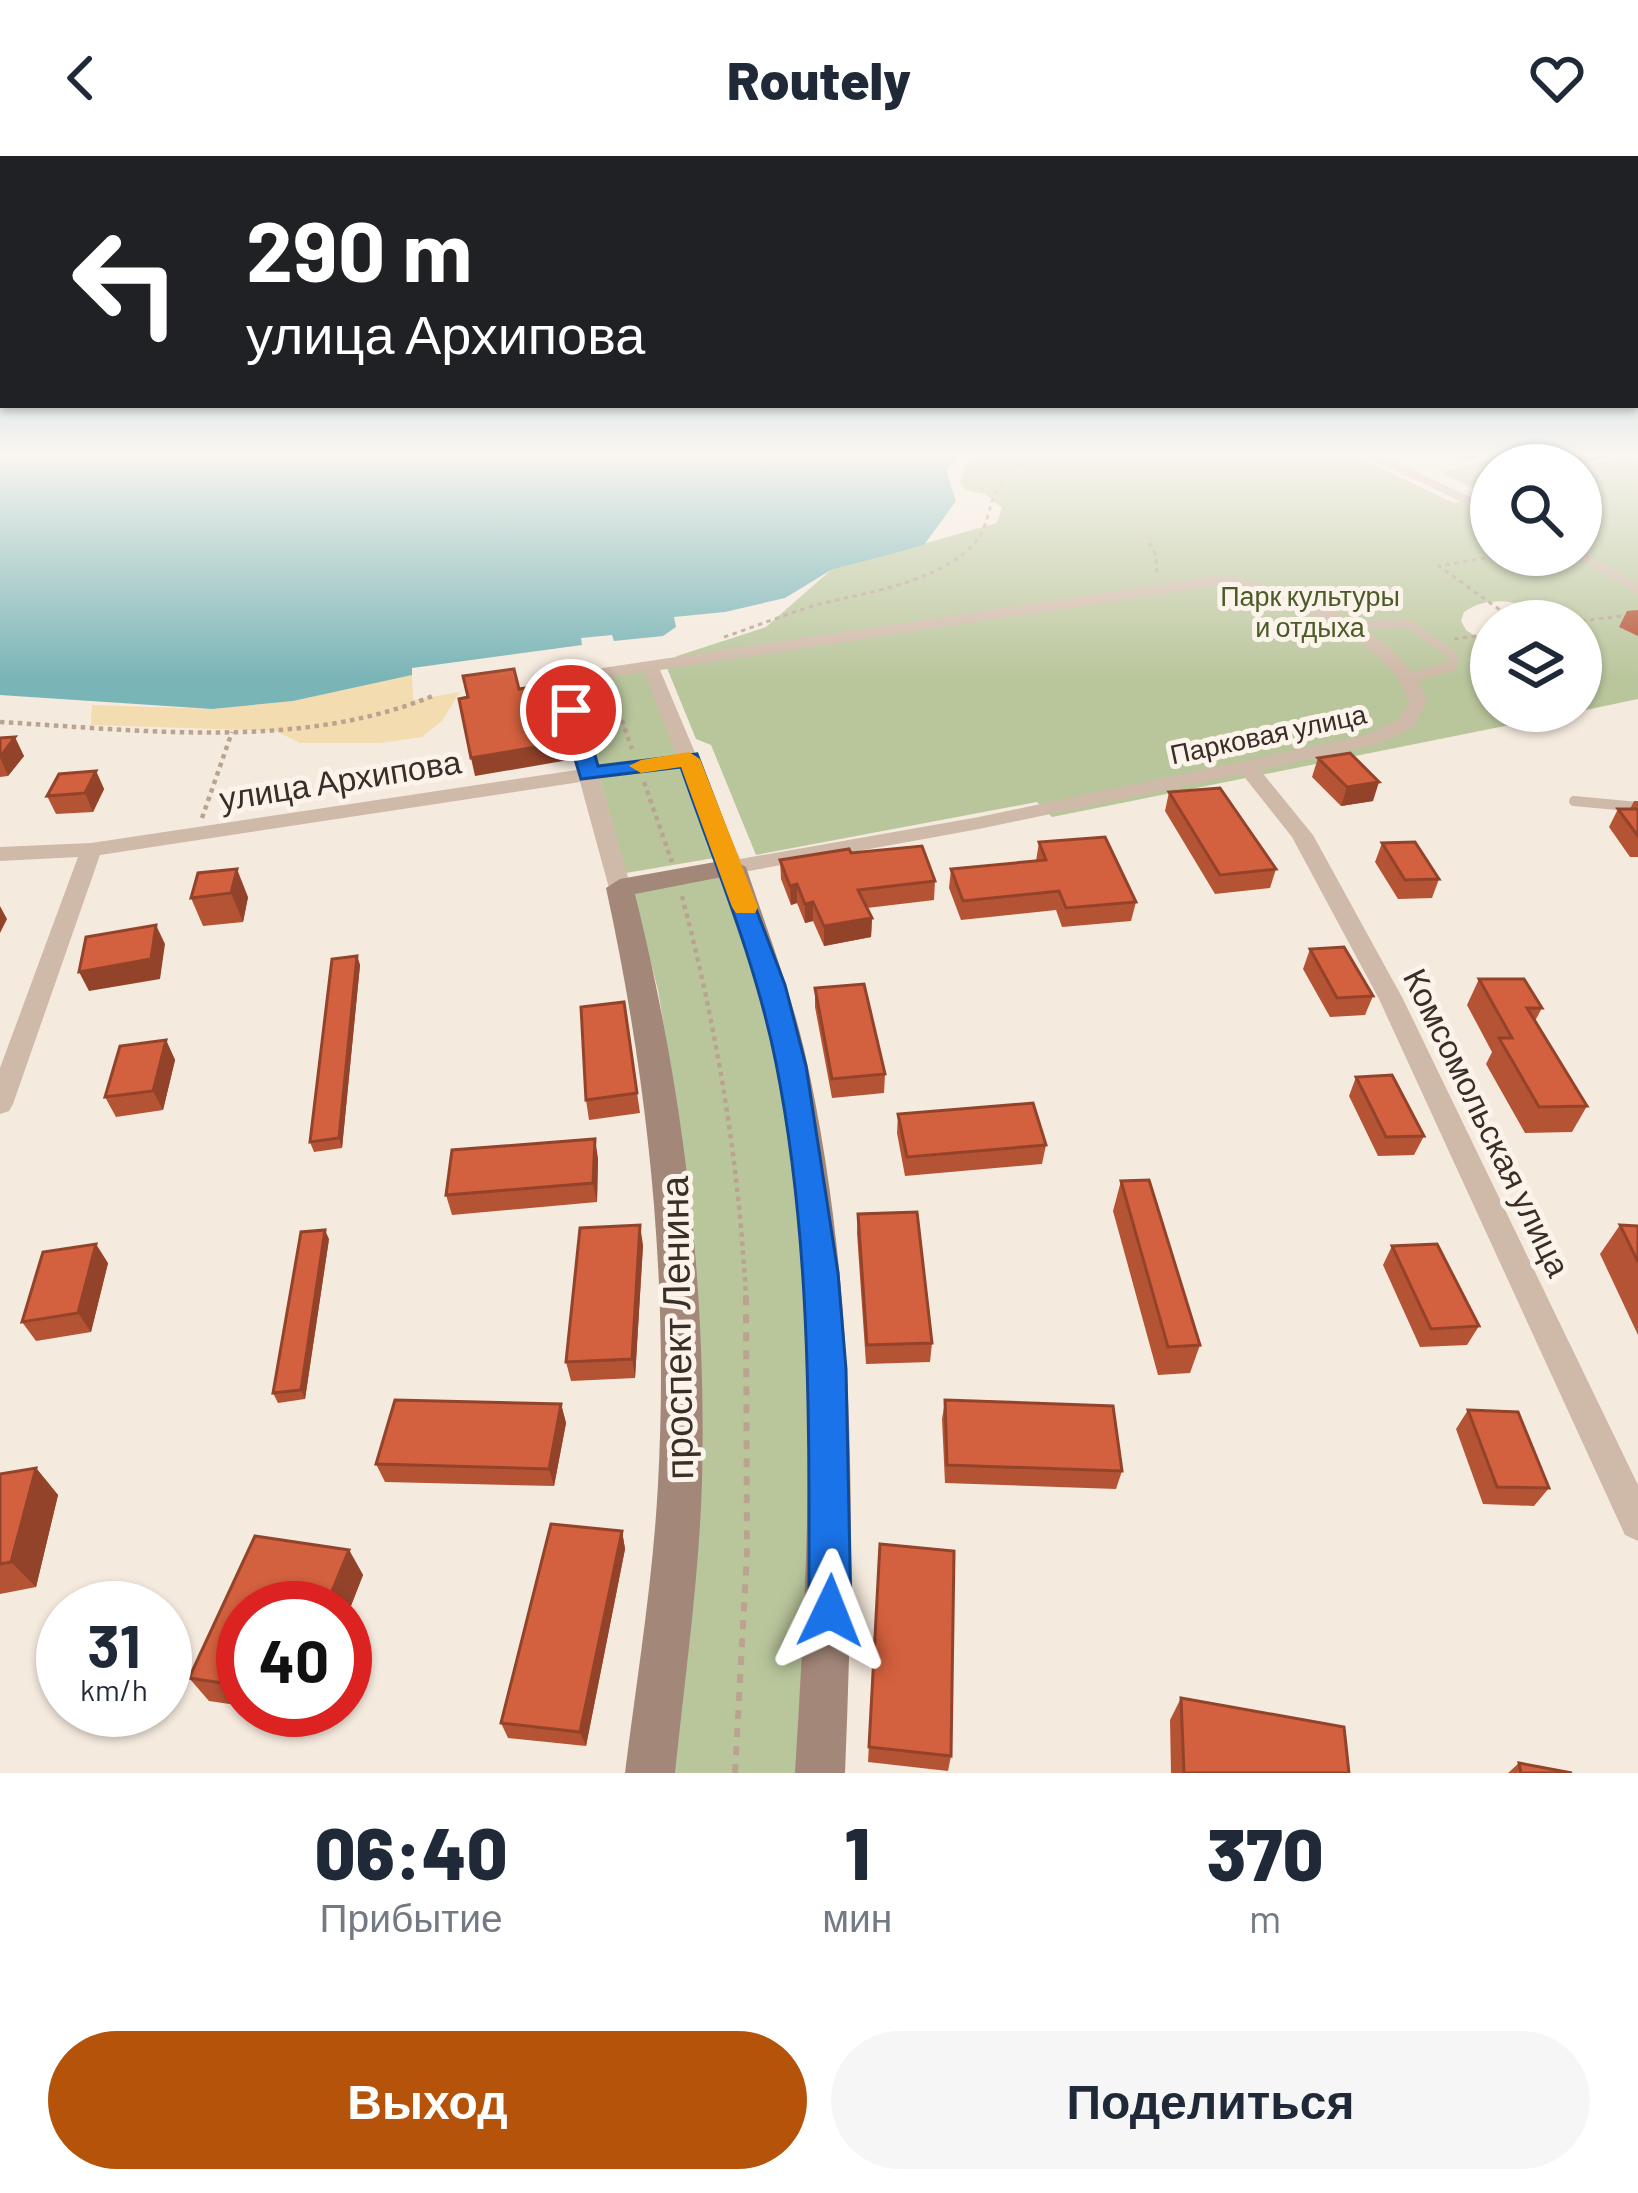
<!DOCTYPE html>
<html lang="ru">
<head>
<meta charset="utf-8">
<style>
	:root { --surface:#fff; --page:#f6f6f7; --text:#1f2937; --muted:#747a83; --accent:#b45309 }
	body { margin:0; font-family:Barlow,sans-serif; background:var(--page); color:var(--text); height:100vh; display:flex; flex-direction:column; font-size:45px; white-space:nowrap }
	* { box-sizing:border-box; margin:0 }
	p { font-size:39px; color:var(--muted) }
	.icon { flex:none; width:66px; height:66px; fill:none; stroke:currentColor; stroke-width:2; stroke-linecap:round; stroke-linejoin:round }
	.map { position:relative; height:1617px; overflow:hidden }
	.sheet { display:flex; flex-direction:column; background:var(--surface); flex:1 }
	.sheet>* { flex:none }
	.hud { position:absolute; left:0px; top:0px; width:1638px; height:252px; box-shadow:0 3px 9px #0004; background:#202124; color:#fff; overflow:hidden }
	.tools { position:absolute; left:1470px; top:288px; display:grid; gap:24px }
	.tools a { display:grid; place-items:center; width:132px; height:132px; border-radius:50%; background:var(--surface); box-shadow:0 3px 9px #0004; font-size:60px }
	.speed { position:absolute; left:36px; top:1425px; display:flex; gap:24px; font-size:60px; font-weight:700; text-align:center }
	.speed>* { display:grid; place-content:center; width:156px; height:156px; border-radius:50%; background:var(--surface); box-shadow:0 3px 9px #0004; line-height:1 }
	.speed small { font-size:30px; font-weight:400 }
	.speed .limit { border:18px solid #d22; background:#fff; color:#111 }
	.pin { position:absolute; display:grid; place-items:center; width:102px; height:102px; color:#fff; margin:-51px; border:6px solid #fff; border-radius:50%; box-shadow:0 3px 12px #0007 }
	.me { position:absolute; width:132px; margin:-66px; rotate:2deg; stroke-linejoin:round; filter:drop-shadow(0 0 9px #0008) }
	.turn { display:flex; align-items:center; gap:42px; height:252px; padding:0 48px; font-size:54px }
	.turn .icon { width:156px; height:156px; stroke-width:2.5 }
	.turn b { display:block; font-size:84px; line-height:102px }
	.eta { display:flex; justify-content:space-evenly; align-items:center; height:204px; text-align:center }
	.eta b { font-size:72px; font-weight:800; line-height:84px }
	.primary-button { display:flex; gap:24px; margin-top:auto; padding:24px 48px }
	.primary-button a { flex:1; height:138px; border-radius:72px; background:var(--accent); color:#fff; font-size:48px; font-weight:800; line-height:138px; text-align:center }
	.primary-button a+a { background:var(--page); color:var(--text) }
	header { display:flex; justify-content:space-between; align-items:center; height:156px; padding:0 48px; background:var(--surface); font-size:54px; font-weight:800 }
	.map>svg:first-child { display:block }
</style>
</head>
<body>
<header><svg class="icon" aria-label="back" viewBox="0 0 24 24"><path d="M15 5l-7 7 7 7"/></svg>Routely<svg class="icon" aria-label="heart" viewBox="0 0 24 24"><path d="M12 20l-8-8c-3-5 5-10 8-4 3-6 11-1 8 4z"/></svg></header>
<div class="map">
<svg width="1638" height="1617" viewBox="0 0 1638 1617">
	<rect width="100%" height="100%" fill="#f5eade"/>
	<!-- green -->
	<path fill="#b9c69c" d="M986,298H1351L1454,347L1491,338V399H1581V318L1638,305V543L1581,555V497L1590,487L1581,465C1543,459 1502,430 1464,456L1461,465L1466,474L1491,491V555H1579L1052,661L1037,646L756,699L711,589L696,583L667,512L677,500L766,471L831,414L997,367L1002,352L985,338L965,334L960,326L965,309Z
		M1513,298L1554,309H1491L1488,334L1467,330L1442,316Z
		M645,512L681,601L596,613L569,524Z
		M683,607L720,701L626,717L599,620Z
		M726,719L782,910L816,1207L804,1617H667L682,982L658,834L632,736Z"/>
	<!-- sand -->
	<path fill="#f4dcb1" d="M412,519L413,544L460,536L442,565L422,581L381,587H300L276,575L91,569L92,549L212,553L293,545Z"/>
	<!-- water -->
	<path fill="#79b4b6" d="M0,298H962L946,314L956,345L924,389L831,414L785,442L725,456L674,461L676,471L663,480L614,485L612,479L581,482L582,489L412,512V519L293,545L212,553L0,539Z"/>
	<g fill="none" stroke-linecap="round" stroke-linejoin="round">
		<!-- path-far2 -->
		<path stroke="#bba392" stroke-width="3" stroke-dasharray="4.5 4.5" stroke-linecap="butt" d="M1149,387L1156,399L1157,419
			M1503,399L1439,410L1507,459
			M1493,465L1516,459L1544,465
			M1581,465L1638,458
			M724,481C754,471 783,459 813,450C860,437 914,431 955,404C998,376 980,349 1008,319C1017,309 1036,304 1049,298
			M1454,483L1491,478"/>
		<!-- path-far1 -->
		<path stroke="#bba392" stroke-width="4.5" stroke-dasharray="4.5 4.5" stroke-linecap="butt" d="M610,530L632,593
			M0,566C141,574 301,595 435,539
			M644,626L672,706
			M202,662L232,576
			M682,740C717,873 739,1005 746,1143"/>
		<!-- path -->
		<path stroke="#bba392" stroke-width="6" stroke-dasharray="9 9" stroke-linecap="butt" d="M735,1617L747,1397L746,1140"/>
		<!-- lane-far1 -->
		<path stroke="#cfb9a8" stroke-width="8" d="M1369,298L1491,355
			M1581,325L1587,313L1631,302
			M1581,399L1638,433
			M1347,469L1409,468L1454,500L1453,507"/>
		<!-- lane -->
		<path stroke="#cfb9a8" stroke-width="10" d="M1410,522L1452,510L1453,504
			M1574,645L1638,651"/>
		<!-- street -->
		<path fill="#cfb9a8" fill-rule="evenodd" d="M1222,419C1288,430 1407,475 1427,546L1414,571L1379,588L1260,614L1313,679L1403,843L1638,1329V1385L1625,1379L1379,843L1292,681L1242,618L979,673L732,718L721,711L681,610L600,623L631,732L620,739L609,732L580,626L100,699L13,948L9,955L0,958V912L78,701L0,705V691L91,687L577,614L553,523L556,519ZM1222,429C1280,438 1392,484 1409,546L1399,563L1366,579L979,661L740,703L660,514ZM644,516L676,599L596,611L572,527Z"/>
		<!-- secondary -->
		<path fill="#a38779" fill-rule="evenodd" d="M732,703L746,711C766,771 789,831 804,893C858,1129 855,1376 845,1617H795C810,1376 822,1126 771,888C758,831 739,777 722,721L635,738C683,931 707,1127 702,1326C699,1423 685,1520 675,1617H625C637,1521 653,1425 658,1328C669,1127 649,929 606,732L620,723Z"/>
	</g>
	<!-- wall -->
	<path fill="#b55335" d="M1545,298H1616L1581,309H1573Z
		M1638,454V480L1619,471L1627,455Z
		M0,582L24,600L8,620L0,621Z
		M1318,602L1373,645L1341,650L1312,621Z
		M96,615L104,633L93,656L56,658L47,640Z
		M1169,636L1276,713L1270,732L1215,738L1165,655Z
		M1634,645H1638V701H1630L1609,671L1618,653H1630Z
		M1039,686L1136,746L1131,765L1062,771L1056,754L961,764L949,732L951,713L1036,705Z
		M1382,687L1439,723L1432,742L1398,743L1375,706Z
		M851,697L935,725L934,744L867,752L872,762L871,781L824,790L813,765L805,767L797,747L791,749L781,723L780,704Z
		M198,717L248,741L243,766L203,770L191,742Z
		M1310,793L1373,840L1365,859L1330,861L1303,813Z
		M357,800L360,809L342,992L314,996L310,986Z
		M1479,823L1542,852L1535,865L1587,950L1572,976L1525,977L1486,908L1492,896L1467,849Z
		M815,832L885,918L884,937L832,942L815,851Z
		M624,846L640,957L589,964L586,944Z
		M166,884L175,904L163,954L116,961L105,941Z
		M1356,921L1424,980L1414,999L1378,1000L1349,940Z
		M898,958L1046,989L1042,1008L905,1020L897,977Z
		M598,1002L597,1046L452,1059L446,1039Z
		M1121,1025L1200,1189L1190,1217L1158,1219L1113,1055Z
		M858,1058L932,1187L930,1206L866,1208L857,1077Z
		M1620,1069L1638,1070V1179L1600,1098Z
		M329,1083L305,1243L278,1247L273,1237Z
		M643,1089L635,1222L571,1225L566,1206Z
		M1392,1090L1479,1170L1467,1189L1420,1191L1383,1109Z
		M108,1107L91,1176L36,1185L22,1166Z
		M945,1245L1122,1315L1116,1333L945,1327L942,1263Z
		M561,1248L566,1267L554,1330L385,1326L376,1308Z
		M1468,1254L1549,1332L1534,1350L1483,1348L1456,1273Z
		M36,1312L58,1339L36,1431L0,1438V1318Z
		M622,1375L625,1393L586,1590L508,1582L501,1567Z
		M255,1380L349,1394L363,1419L345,1465V1452H243V1550L209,1545L189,1522Z
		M880,1388L951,1600L948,1615L868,1606Z
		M1181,1542L1349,1617H1171L1170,1564Z
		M266,1554H310L307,1561Z
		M1519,1607L1572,1617H1508Z"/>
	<!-- shaded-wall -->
	<path fill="#94432b" d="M1465,298H1492L1463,304Z
		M1582,298H1616L1577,309Z
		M15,581L24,600L8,620L0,601Z
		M566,586L569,604L475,620L471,602Z
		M96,615L104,633L93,656L85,637Z
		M1379,626L1373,645L1341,650L1347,631Z
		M237,713L248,741L243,766L231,737Z
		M797,728V747L791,749L790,730Z
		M813,746V765L805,767V748Z
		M0,750L7,763L0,777Z
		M872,762L871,781L824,790V770Z
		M156,769L165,788L160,823L89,835L79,816Z
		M357,800L360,809L342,992L339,982Z
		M166,884L175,904L163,954L153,935Z
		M595,983L598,1002L597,1046L593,1027Z
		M640,1069L643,1089L635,1222L632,1203Z
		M325,1074L329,1083L305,1243L301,1234Z
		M96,1088L108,1107L91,1176L78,1157Z
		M561,1248L566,1267L554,1330L549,1313Z
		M36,1312L58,1339L36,1431L11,1406Z
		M622,1375L625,1393L586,1590L580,1576Z
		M349,1394L363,1419L345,1465V1452H325Z"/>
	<!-- building -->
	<path fill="#d3603e" stroke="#94432b" stroke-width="3" d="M514,513L519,533L552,528L566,586L471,602L459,543L468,541L463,520Z
		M15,581L0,601V582Z
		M1350,597L1379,626L1347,631L1318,602Z
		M96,615L85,637L47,640L59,618Z
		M1220,632L1276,713L1220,719L1169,636Z
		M1618,653H1638V680Z
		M1105,681L1136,746L1066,752L1059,735L963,745L951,713L1046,704L1039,686Z
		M1415,686L1439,723L1405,724L1382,687Z
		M922,690L935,725L858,734L872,762L824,770L813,746L805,748L797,728L790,730L780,704L849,693L851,697Z
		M237,713L231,737L191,742L198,717Z
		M156,769L151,803L79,816L86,781Z
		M1344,791L1373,840L1337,842L1310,793Z
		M357,800L339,982L310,986L332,803Z
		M1479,823H1524L1542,852H1527L1587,950L1539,951L1499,882H1512Z
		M864,828L885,918L832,923L815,832Z
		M624,846L637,937L586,944L581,851Z
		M166,884L153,935L105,941L120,890Z
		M1392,919L1424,980L1386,981L1356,921Z
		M1033,947L1046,989L907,1001L898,958Z
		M595,983L593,1027L446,1039L452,994Z
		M1149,1024L1200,1189L1168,1191L1121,1025Z
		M917,1056L932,1187L867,1189L858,1058Z
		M640,1069L632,1203L566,1206L580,1072Z
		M1620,1069L1638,1070V1106Z
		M325,1074L301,1234L273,1237L301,1076Z
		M96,1088L78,1157L22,1166L43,1096Z
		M1437,1088L1479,1170L1431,1173L1392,1090Z
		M395,1244L561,1248L549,1313L376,1308Z
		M945,1244L1113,1250L1122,1315L947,1309Z
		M1468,1254L1518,1256L1549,1332L1497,1331Z
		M36,1312L11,1406L0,1408V1318Z
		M551,1368L622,1375L580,1576L501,1567Z
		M255,1380L349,1394L325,1452H243V1530L189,1522Z
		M880,1388L954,1395L951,1600L869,1591Z
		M1181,1542L1344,1571L1349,1617H1184Z
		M1519,1607L1572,1617H1521Z"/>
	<!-- sky -->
	<linearGradient id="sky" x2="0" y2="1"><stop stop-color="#7bb4d4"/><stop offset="0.57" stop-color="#faf6f0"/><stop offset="1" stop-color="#faf6f0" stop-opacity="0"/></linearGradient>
	<rect width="1638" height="524" fill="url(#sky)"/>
	<!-- route -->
	<path fill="#1a73e8" stroke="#114b97" stroke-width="3" d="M571,548L582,554L598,610L697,598L785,829L806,910L838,1117L846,1213L851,1455L845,1470L830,1477L815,1470L809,1455C809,1272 812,1088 776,907C756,806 715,709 681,611L581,623L560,554Z"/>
	<!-- slow -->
	<path fill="#f59e0b" d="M689,596L700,603L758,751L755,757H736L732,751L681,611L641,617L629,610L641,604Z"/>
	<g text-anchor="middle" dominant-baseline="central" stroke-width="10" stroke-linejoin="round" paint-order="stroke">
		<!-- far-park labels -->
		<g font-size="27" fill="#4b5c29" stroke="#fcf4eb">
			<text x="1310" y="439">Парк культуры<tspan x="1310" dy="31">и отдыха</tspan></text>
		</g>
		<!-- far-street labels -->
		<g font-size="27" fill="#3b2e29" stroke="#fcf4eb">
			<text transform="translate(1268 577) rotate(-12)">Парковая улица</text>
		</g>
		<!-- street labels -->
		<g font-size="33" fill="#3b2e29" stroke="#fcf4eb">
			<text transform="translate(340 623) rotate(-9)">улица Архипова</text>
			<text transform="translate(1488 966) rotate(64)">Комсомольская улица</text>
		</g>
		<!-- near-street labels -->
		<g font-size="39" fill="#3b2e29" stroke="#fcf4eb">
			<text transform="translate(675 1172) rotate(-91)">проспект Ленина</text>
		</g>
	</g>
</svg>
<div class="tools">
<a><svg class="icon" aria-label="search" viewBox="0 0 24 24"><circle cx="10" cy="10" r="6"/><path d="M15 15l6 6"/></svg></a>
<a><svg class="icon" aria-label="layers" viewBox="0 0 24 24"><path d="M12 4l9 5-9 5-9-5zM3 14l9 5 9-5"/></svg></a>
</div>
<div class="speed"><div>31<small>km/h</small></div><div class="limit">40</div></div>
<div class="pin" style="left:571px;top:554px;background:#d93025"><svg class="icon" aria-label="arrive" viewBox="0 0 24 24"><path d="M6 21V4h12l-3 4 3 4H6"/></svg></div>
<svg class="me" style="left:830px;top:1455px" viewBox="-20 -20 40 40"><path d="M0-17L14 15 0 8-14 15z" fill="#1a73e8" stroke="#fff" stroke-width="4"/></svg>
<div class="hud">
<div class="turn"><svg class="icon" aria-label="left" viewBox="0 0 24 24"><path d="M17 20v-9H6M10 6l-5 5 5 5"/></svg><div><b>290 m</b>улица Архипова</div></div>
</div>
</div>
<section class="sheet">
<div class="eta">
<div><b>06:40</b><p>Прибытие</p></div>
<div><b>1</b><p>мин</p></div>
<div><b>370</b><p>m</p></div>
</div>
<div class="primary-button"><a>Выход</a><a>Поделиться</a></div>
</section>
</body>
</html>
